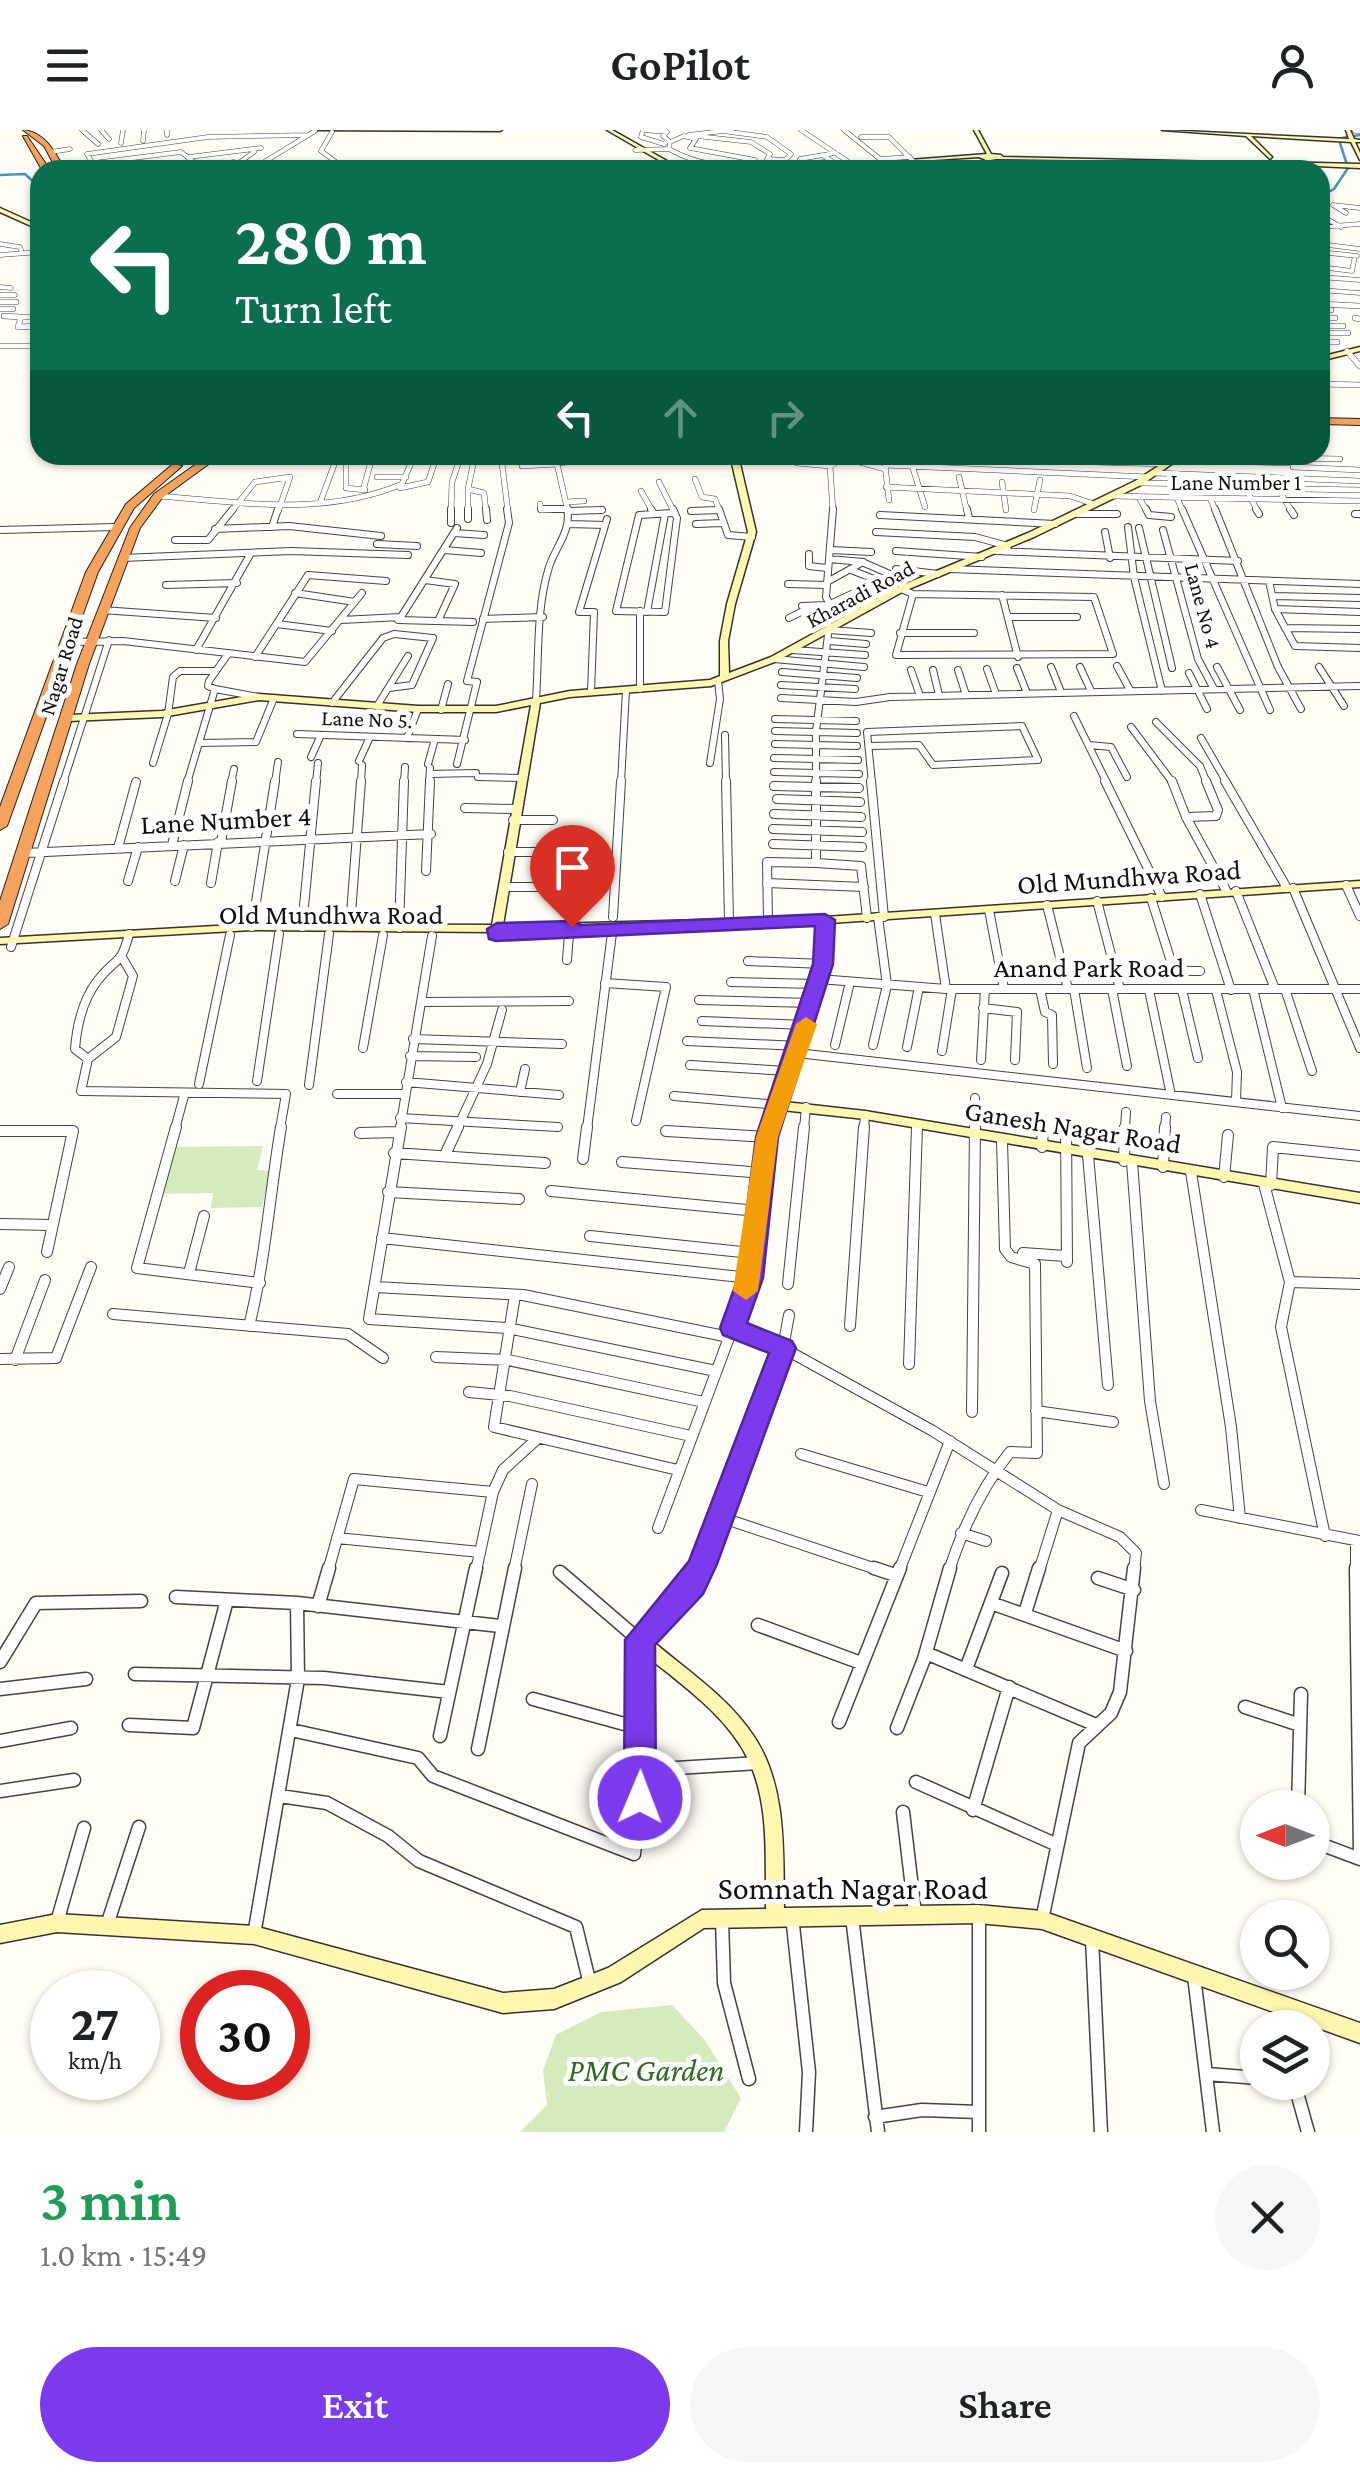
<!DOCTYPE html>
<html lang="en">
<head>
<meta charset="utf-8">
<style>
	:root { --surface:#fff; --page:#f6f6f6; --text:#202124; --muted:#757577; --accent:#7c3aed }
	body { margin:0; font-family:"Crimson Pro",serif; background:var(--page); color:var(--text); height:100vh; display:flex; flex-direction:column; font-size:38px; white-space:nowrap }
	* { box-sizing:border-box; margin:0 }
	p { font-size:32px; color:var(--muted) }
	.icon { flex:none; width:55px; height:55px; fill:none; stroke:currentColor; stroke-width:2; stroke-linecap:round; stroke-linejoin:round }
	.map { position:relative; height:2002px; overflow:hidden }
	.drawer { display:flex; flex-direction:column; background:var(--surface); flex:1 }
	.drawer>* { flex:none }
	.top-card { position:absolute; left:30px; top:30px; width:1300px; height:305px; border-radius:30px; box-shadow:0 2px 8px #0004; background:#0b6e4f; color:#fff; overflow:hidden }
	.needle { width:65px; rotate:270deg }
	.tools { position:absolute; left:1240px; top:1660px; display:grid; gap:20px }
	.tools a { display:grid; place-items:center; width:90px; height:90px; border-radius:50%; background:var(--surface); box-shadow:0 2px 8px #0004; font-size:50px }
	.speed { position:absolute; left:30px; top:1840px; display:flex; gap:20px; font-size:50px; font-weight:700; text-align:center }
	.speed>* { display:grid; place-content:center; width:130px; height:130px; border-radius:50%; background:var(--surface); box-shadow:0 2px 8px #0004; line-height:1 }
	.speed small { font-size:25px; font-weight:400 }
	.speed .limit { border:15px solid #d22; background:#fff; color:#111 }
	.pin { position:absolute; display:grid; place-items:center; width:85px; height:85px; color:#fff; margin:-102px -42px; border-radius:50% 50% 50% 0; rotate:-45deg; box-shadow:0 0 10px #0007 }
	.pin .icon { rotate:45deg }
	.me { position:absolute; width:110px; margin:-55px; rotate:1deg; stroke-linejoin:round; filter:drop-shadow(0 0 8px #0008) }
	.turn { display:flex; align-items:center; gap:35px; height:210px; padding:0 40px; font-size:45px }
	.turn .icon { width:130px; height:130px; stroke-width:2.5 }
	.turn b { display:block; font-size:70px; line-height:85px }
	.lanes { display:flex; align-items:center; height:95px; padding:0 40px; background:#0003; justify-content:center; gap:50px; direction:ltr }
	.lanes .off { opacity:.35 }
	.round { display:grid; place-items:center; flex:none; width:105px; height:105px; border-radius:52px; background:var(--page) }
	.summary { display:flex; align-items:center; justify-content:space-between; height:170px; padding:0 40px }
	h1 { font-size:60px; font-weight:600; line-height:75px; color:#1e9e55 }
	.primary-button { display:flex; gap:20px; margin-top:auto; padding:20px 40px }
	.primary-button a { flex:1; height:115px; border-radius:60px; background:var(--accent); color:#fff; font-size:40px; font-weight:600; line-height:115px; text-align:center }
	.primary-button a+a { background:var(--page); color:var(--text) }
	header { display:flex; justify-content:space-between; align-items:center; height:130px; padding:0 40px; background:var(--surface); font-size:45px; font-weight:600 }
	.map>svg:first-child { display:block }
</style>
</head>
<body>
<header><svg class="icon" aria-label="menu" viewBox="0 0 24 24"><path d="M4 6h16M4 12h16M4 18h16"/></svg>GoPilot<svg class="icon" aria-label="person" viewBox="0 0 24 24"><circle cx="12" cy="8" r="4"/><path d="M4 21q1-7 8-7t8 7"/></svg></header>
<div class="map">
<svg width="1360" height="2002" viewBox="0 0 1360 2002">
	<rect width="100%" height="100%" fill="#fffdf5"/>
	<!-- green -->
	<path fill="#d5ebbd" d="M263,1016L257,1040L270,1041L262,1077L211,1078L213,1063L160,1064L173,1017Z
		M672,1875L704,1909L741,1968L724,2002H520L547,1975L543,1940L556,1905L601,1882Z"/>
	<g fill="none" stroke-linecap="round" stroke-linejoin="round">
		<!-- stream -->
		<path stroke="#3f96cf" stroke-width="2.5" d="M1336,9L1360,5
			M0,45L25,44L40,58
			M1320,67L1334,59L1348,38L1340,13"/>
		<!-- street-far5 casing -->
		<g stroke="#444" stroke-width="5">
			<path id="street-far5" d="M82,0L98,14
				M101,0L109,9
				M167,0V5
				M643,0L667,2L663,6L668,10L664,14L641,7Z
				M801,0L853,35
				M844,0L885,33
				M723,1L767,7L791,24L785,30L767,29L770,24L751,12L688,5Z
				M1355,1H1360
				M332,2L321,21L336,32V40
				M684,6L696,9L690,18L755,30C728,41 694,33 669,19L670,12Z
				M861,7H889L913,31
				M143,11L144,0
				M121,13L123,0
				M635,20L669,19
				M51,22L70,19
				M824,26L832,31L807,34L800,29L835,23
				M189,27L261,18
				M881,29L910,27
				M56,30L67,40
				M94,33L181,22L204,40
				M209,36L234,32
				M254,38L319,40
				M97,40L87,24L208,7L308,5
				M229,40L254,22
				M251,40L315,1
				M1346,83L1333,75L1360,78
				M1320,85L1341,97
				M1320,97L1360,94
				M0,114L20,117L22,123
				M1320,114L1360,119
				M1320,122L1357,126
				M0,125L40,122
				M1320,137L1352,141L1355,126
				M1320,147L1360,150
				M0,157L11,158
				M1320,160L1360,163
				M0,165H15"/>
		</g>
		<!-- street-far4 casing -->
		<g stroke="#444" stroke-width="6">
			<path id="street-far4" d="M0,172H16
				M1320,174L1360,176
				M0,179H13
				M1320,180H1331
				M4,186L21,187L18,197L40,196
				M21,187H40
				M1320,188H1335
				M1355,188L1360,189
				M1320,196H1343
				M1320,203H1348
				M1320,212H1337
				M0,216H40
				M1347,221L1360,236
				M1320,254L1360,255
				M475,325L468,359L484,363L486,382
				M501,325L508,382
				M555,325L568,382
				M687,325L734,327
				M834,325L885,339
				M916,325L943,330
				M1262,325H1287
				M1288,328L1340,329
				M1022,330L1167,334
				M1174,330L1291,333
				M557,333L579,331
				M797,333L830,336
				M346,335V358L365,360
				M912,335L925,377
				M522,336L557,334
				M1293,337L1360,340
				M1155,343L1360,351
				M377,347H406
				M959,347L967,382
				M695,349L702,367L715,369L720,382
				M659,352L674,382
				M1002,352L1006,380
				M1141,353L1201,354
				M1275,354L1292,382
				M364,357L371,331L425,325
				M886,357L1070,366L1094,374
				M400,358L428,352L437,325
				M468,359V382
				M1246,359L1258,382
				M1303,359L1360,360
				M641,361L653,382
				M158,366C240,372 324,387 402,354L414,326
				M1112,366L1360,371
				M1140,369L1147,382
				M889,370L885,335L1148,347
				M1178,370L1183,382
				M1211,370L1216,382
				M566,372L584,371
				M320,373L334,335
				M540,374L541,380L568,379
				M1034,380L1040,350
				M569,381L602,380
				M691,381L719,380
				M231,382L255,352L290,347L278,382
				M451,382L452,352L461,325
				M833,382L830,336L849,325"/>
		</g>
		<!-- street-far3 casing -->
		<g stroke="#444" stroke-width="8">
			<path id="street-far3" d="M468,379V389
				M486,379L487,390
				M541,379H568
				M651,379L654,384
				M673,379L677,388L665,482L616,481L639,385L673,383
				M719,379L728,405L752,407
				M833,379L826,467L832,478L851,485
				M967,379L969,388
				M1146,379L1149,385L1171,387
				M1182,379L1270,580
				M1215,379L1278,537L1301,579
				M1256,379L1259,384
				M1290,379L1294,385
				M569,381L602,380
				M691,381L719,380
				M1074,384H1117
				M1355,384H1360
				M880,385L1055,394
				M451,393V379
				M569,394L605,395
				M696,394L723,393
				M272,397L278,379
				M1128,397L1134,447L1162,561
				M1139,398L1172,538
				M215,399L289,396L381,406
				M0,400L115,397
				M1163,400L1198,529L1214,559
				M876,402L975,407L1008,416
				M1105,402L1110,428
				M454,403L484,405
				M175,410H208L233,379
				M377,414L417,416
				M444,420L481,423
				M831,420L871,422
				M896,421L982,427
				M996,421L1238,431
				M809,424V436L827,438
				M122,428L291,421L408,425
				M829,429L863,432
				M896,439L938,444
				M950,439L1360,454
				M851,440L879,451
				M425,450L455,454L438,491
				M1269,451L1275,479L1295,516L1360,518
				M827,452L863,432
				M788,454L827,455
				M166,455L237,453
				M901,459L913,464
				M295,463L355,472
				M913,464L1094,467L1113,524L896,525Z
				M1002,465L1018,527
				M1274,466L1360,468
				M802,476L828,475L892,445L862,432
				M1275,479L1360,482
				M102,480L216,488
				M640,481V559
				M647,482L665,384
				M1009,487H1077
				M789,488L809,478
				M483,489L543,487
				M341,490L401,487L457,398
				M398,490L473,492
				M277,494L332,501
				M1285,498L1360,499
				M829,500L871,503
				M900,503H974
				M829,511L866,514
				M65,512L123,511L305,532L362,463
				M196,520L251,423
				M792,520L865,525
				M255,527L308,445L386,451
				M774,529L864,537
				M1117,536L1130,560
				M1051,537L1061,562
				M1080,537L1091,561
				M1217,537L1240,580
				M1319,537L1344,576
				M1017,538L1027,563
				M987,539L996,564
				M911,540L920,566
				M933,540L939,565
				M958,540L966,565
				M782,542L857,548
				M1189,543L1207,579
				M781,555L855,559
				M215,559L208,556L209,551L228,524
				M215,559L259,567
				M591,562L594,482H579L607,389
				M781,568L856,572L890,567L1360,556
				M536,570C539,527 536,478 549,437C555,418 572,400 567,379
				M332,573L383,508L394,504L433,508L412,555L389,558
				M377,576L408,526
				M441,580L448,554
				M1074,586L1107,653
				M775,589L856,591
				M1156,592L1200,636L1207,653
				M1131,597L1173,653
				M775,601L857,603
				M297,604L465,610
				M725,605L726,653
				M407,608L418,579
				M1201,608L1227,653
				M200,613L256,612L274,568
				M775,614L857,616
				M1089,615L1111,617L1127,647
				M869,616L919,615L933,635L1038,630L1022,596L867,602L872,653
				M311,627L321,605
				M774,628L858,630
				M359,631L370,607
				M153,633L168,584L173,547L180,541H215
				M710,633L720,569L718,551
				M428,634L435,609
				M457,634L477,552L467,551L509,393L507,379
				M774,642L859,644
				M430,644L476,643
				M478,647L521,648
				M63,653L109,510
				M187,653L215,559
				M231,653L234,639
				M275,653L278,632
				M316,653L318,633
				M361,653L362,635
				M404,653L405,637
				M429,653L430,638
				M621,653L626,560
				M816,653V601L829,497"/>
		</g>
		<!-- street-far2 casing -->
		<g stroke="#444" stroke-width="10">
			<path id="street-far2" d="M726,651L729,791
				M816,651V733L861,736L867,788
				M871,651L884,787
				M1105,651L1162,767
				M1172,651L1186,687L1227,762
				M1225,651L1287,758
				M774,656L859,658
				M777,669L860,672
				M465,678L515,679
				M774,684L861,687
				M1186,687L1216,686L1218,680L1206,651
				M513,690H553
				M773,699L862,702
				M221,712L232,651
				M773,714L862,717
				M172,715L188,651
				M118,718L136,652
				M508,722H537
				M24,723L431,704
				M426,741L430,651
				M128,751L138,717
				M175,751L184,715
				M211,753L218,712
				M767,753L864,757
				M1346,755L1360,786
				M503,757H544
				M1293,758L1360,918
				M1236,761L1275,859
				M1200,764L1231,860
				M1151,768L1174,841
				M1097,771L1120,859
				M1047,775L1068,859
				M989,780L1004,859
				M935,784L946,859
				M613,787L621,651
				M768,789L767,732L816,733
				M252,797L275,651
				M302,797L316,651
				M350,797L361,651
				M399,798L404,651
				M11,817L64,651
				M567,830L569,804
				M748,831L823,834
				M1116,840L1200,841
				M819,849L946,859H1360
				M731,852L817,854
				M605,853L666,857L636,991
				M1040,859L1045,882L1052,885L1053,934
				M1074,859L1087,938
				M1112,859L1127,936
				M1253,859L1282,978
				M1285,859L1312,941
				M1149,860L1171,965
				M1182,860L1198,928
				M1216,860L1237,942L1236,971
				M699,870L812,873
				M421,872L569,871
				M983,878L1017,882L1015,930
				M702,891L806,895
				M413,909L562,914
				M687,911L799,916
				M835,915L850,852
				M873,915L887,855L878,787
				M907,917L919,857
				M363,918L383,805
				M942,921L952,859
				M797,923L1360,986
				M410,926L476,927
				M88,929L81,961L286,964L280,999
				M88,929L75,919C77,894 83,869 98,850C116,827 121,836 129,804
				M88,929L116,907L133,846L123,829
				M981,930L985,859
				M690,935L788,941
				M257,951L279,804
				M406,952L559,965
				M199,954L230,805
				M309,955L329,804
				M520,962L525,939
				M337,964H404
				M674,966L778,975
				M400,988L558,997
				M1066,991V999
				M175,999L184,966
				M400,999L432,806
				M457,999L487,934L502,880
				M587,999L612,803
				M804,999L806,977
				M864,999L865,985
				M975,999V968
				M1043,999V990
				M1125,999L1126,982
				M1165,999L1166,987"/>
		</g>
		<!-- street-far1 casing -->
		<g stroke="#444" stroke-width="12">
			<path id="street-far1" d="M176,997L137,1138L260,1153
				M401,997L369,1189L507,1198L716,1241
				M1066,997L1067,1132
				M0,1001H73L47,1122
				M666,1001L767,1007
				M360,1003L397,1002
				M1042,1017L1043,997
				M394,1023L545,1033
				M445,1025L458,997
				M1088,1025L1108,1255
				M583,1029L587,997
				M1124,1031L1125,997
				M622,1032L764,1043
				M1132,1032L1150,1271L1164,1354
				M1163,1037L1165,997
				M1191,1042L1231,1297L1240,1388
				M1224,1047L1228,1005
				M1264,1054L1290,1152L1281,1197L1325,1406
				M1271,1055L1273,1017L1360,1026
				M551,1061L757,1081
				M388,1062L519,1069
				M0,1094L52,1095
				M590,1106L751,1123
				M382,1108L750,1148
				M1023,1123L1066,1126
				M189,1143L204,1086
				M1290,1152L1360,1154
				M788,1154L804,997
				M375,1157L523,1165L729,1207
				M0,1159L9,1137
				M515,1165L494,1297L678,1340
				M113,1184L348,1204L383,1228
				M789,1185L783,1218L933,1301L1058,1380L1120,1407L1136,1423L1134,1441
				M249,1196C265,1133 270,1062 281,997
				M850,1196L864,997
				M436,1227L508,1230L704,1272
				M0,1229L56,1228L91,1137
				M15,1230L45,1150
				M909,1234L917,997
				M469,1262L510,1266L691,1306
				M1036,1281L1113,1292
				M972,1282L975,997
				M801,1324L928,1362
				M1201,1380L1360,1411
				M720,1387L882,1441
				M658,1398L730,1205
				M961,1403L986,1411
				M337,1408L480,1422
				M1356,1413V1441
				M328,1441L354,1349L493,1362
				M476,1441L493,1362L503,1340L538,1308
				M514,1441L532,1354
				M899,1441L950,1311
				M949,1441C963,1397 981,1358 1010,1322L1037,1323L1035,1134L1011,1127L1005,1119L1002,1011
				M1039,1441L1058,1380"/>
		</g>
		<!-- street casing -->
		<g stroke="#444" stroke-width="15">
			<path id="street" d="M874,1438L895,1445
				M1356,1438L1360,1723
				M1098,1448L1134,1460
				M176,1467L297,1473L500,1496
				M991,1473L1126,1521
				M318,1476L329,1438
				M1025,1483L1039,1438
				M758,1495L861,1533
				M926,1523L1096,1595
				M0,1532L36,1473L141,1471
				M966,1539L1002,1443
				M135,1544L324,1548L449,1562
				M0,1559L86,1549
				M533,1569L639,1598
				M1245,1577L1300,1595
				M839,1592L900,1438
				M129,1595L193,1598L227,1470
				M897,1598L924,1529L950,1438
				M291,1600L418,1628L433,1646L634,1724L643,1640L639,1510L560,1442
				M440,1606L476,1438
				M0,1611L71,1598
				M478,1619L515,1438
				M643,1640L759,1633
				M916,1652L1055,1714
				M0,1661L74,1650
				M280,1666L327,1673L388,1706L419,1731L576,1797L590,1854
				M1298,1678L1301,1564
				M973,1680L1009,1557
				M903,1682L915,1783
				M1312,1711L1360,1729
				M979,1785V2002
				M792,1786L809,1942L806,2002
				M852,1787L878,2002
				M722,1790L724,1853L749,1949
				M1042,1790L1079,1613L1111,1583L1120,1562L1134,1438
				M57,1792L84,1698
				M107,1795L139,1697
				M254,1805L298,1549L297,1473
				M1092,1808L1101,2002
				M1194,1846L1213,2002
				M1207,1944L1258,1948
				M1294,1952L1308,2002
				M875,1987L922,1980L979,1982"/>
		</g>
		<!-- secondary casing -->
		<g stroke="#333" stroke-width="3">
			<path id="secondary" d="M313,0H502L500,1Z
				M607,0H612L683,40H676Z
				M974,0H978L991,24L1001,25L1003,27L1264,33L996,29L991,30L994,40H988L986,30L979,27L780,40L987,24Z
				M1162,0L1349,9L1346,0H1350L1354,9L1360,10V12H1355L1360,23V30L1351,12L1251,6L1272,27L1270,29L1246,6Z
				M1275,32L1360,34V38L1273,34Z
				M0,78L40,96V100L0,82Z
				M1360,217V221L1320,231V227Z
				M730,325H738L756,402L735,474L728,511L729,543L771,527L898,457L1028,403L1135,351L1176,325H1185L1141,355L1034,407L904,461L777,531L711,556L570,567L540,573L503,795L825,787L1360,751V757L830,793V832L785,972L865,981L1360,1063V1073L865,989L782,980L773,1007L757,1148L741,1195L788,1214L790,1218L709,1439L699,1459L650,1509C685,1539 727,1566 753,1605C787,1655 783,1720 784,1778L978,1775L1042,1781L1360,1893V1913L1042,1799L978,1793L704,1798L621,1852L554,1879L503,1883L254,1814L57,1802L0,1813V1795L57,1784L254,1796L503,1863L554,1859L608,1838L702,1780L766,1779C765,1731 770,1676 749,1631C726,1582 673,1549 633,1515L631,1510L633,1505L687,1449L695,1433L775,1221L728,1202L726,1198L743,1148L761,1007L818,832L819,793L502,802L500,805H492L491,802L252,800L0,814V808L252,794L492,795L531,575L496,582H418L259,570L162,587L69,591L64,588L69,585L162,581L259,564L418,576H496L570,561L710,550L720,546V511L727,474L748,402Z"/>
		</g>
		<!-- highway casing -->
		<g stroke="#222" stroke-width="2">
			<path id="highway" d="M23,0C45,2 55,22 65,40H57L44,16Z
				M23,6H27L50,40H42Z
				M1320,288L1360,289V295L1320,294Z
				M209,325H221L162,368L140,398L89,534L8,794L0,799V771L77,534L130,398L154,364Z
				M173,334L182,336L134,378L98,442L7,696L0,700V677L86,442L126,374Z"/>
		</g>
		<!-- street-far5 -->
		<use href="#street-far5" stroke="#fff" stroke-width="4"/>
		<!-- street-far4 -->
		<use href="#street-far4" stroke="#fff" stroke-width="5"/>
		<!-- street-far3 -->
		<use href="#street-far3" stroke="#fff" stroke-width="6"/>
		<!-- street-far2 -->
		<use href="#street-far2" stroke="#fff" stroke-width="8"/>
		<!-- street-far1 -->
		<use href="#street-far1" stroke="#fff" stroke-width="10"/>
		<!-- street -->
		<use href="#street" stroke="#fff" stroke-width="12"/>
		<!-- secondary -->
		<use href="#secondary" fill="#fff6b0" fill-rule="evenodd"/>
		<!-- highway -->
		<use href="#highway" fill="#f5a25d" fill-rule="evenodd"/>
	</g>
	<!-- route -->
	<path fill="#7c3aed" stroke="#51269a" stroke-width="2.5" d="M825,784L835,790L833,834L778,1007L763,1148L747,1193L792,1211L796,1218L717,1434L703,1464L655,1515L656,1668L651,1679L640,1683L628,1679L624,1668L625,1510L689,1431L769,1223L723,1205L720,1198L738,1148L756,1007L813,834L815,796L496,811L489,809L487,799L497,793L572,791L581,795Z"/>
	<!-- slow -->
	<path fill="#f59e0b" d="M806,887L817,894L778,1007L758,1161L746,1170L733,1161L756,1007L796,894Z"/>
	<g text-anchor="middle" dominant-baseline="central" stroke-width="10" stroke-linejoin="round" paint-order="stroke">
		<!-- far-street labels -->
		<g font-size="22" fill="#111" stroke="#fff">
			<text x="1236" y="352">Lane Number 1</text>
			<text transform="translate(860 464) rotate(-28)">Kharadi Road</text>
			<text transform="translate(1203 476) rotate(75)">Lane No 4</text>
			<text transform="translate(61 536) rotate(-73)">Nagar Road</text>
			<text transform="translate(367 589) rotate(2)">Lane No 5.</text>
		</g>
		<!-- street labels -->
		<g font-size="28" fill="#111" stroke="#fff">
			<text transform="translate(226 690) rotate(-3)">Lane Number 4</text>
			<text transform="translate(1129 747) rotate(-4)">Old Mundhwa Road</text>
			<text x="331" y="784">Old Mundhwa Road</text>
			<text x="1089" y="837">Anand Park Road</text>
			<text transform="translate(1073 997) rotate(9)">Ganesh Nagar Road</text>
		</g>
		<!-- near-street labels -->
		<g font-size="32" fill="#111" stroke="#fff">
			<text x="853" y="1758">Somnath Nagar Road</text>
		</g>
		<!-- near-park labels -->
		<g font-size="32" font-style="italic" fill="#2f6b1f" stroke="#fff">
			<text x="646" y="1940">PMC Garden</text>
		</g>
	</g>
</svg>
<div class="tools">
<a><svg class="needle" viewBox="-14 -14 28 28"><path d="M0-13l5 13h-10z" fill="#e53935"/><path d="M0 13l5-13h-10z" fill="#757577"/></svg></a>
<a><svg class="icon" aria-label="search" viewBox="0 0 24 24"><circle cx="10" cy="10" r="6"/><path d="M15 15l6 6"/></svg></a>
<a><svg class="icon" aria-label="layers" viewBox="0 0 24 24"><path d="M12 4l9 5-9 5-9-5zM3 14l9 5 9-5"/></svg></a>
</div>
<div class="speed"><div>27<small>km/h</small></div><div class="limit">30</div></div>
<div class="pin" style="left:572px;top:797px;background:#d93025"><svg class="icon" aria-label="arrive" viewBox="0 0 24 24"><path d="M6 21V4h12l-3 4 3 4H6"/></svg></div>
<svg class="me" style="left:640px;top:1668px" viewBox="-20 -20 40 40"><circle r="17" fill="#7c3aed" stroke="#fff" stroke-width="3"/><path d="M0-11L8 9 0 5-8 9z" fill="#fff"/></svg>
<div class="top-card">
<div class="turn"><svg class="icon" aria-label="left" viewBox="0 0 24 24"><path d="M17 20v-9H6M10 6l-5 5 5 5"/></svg><div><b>280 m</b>Turn left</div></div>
<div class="lanes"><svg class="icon" aria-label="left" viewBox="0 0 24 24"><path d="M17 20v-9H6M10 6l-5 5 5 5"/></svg><svg class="icon off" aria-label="ahead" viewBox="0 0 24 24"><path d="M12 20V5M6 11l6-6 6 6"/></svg><svg class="icon off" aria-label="right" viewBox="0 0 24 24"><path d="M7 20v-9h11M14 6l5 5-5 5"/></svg></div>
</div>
</div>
<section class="drawer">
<div class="summary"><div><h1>3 min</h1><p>1.0 km · 15:49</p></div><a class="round"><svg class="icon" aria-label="close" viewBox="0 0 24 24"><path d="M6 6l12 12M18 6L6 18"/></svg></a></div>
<div class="primary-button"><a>Exit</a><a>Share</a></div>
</section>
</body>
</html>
